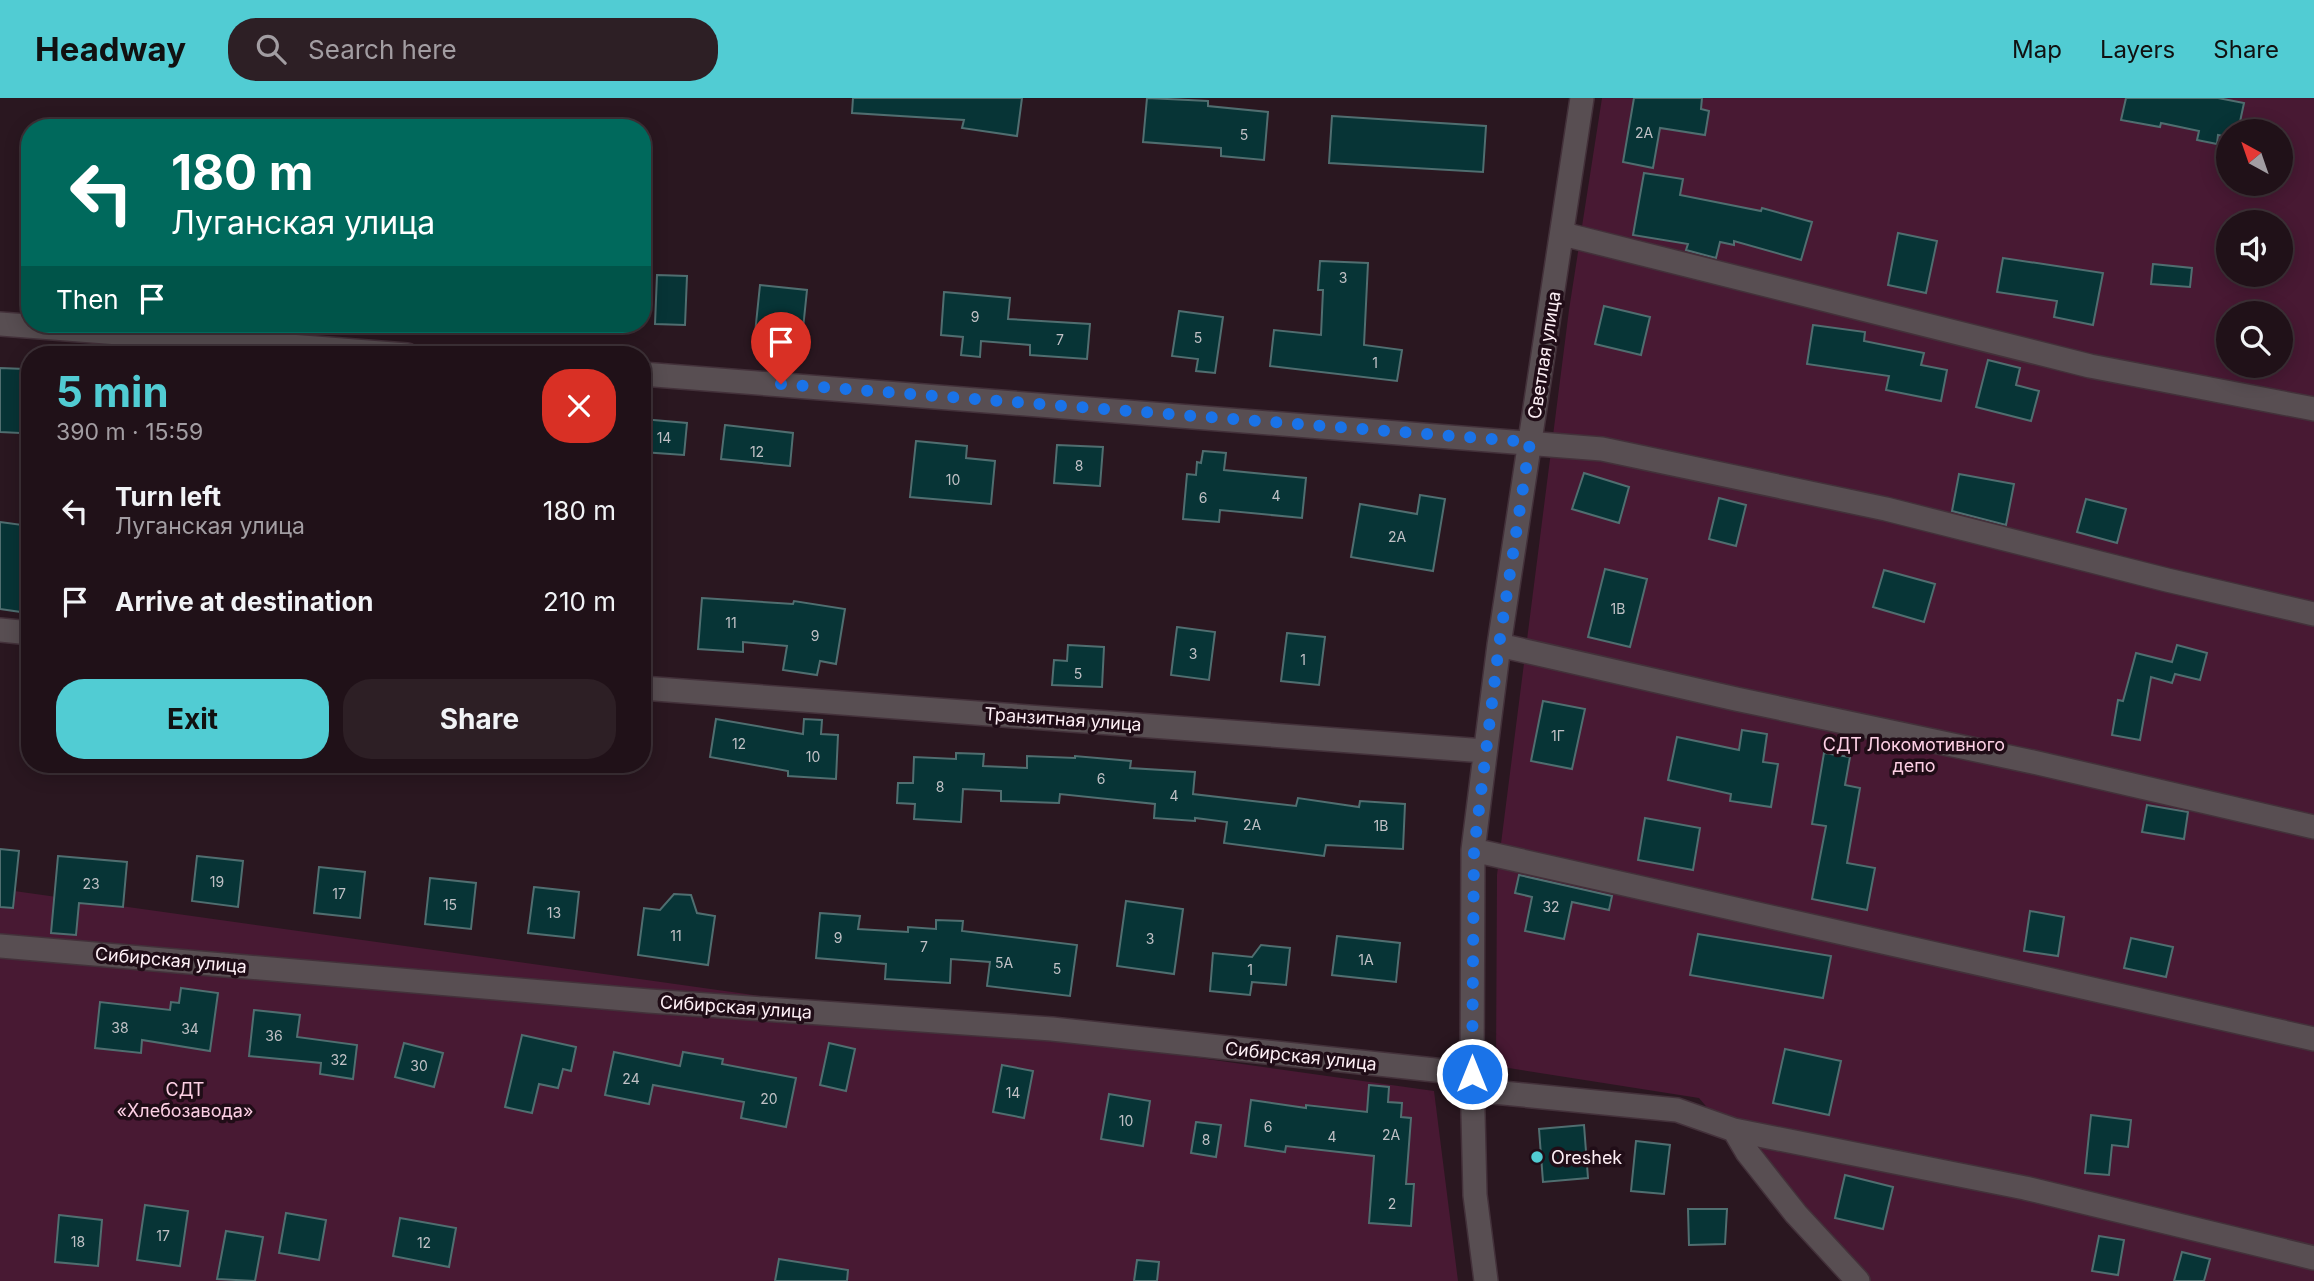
<!DOCTYPE html>
<html lang="en">
<head>
<meta charset="utf-8">
<style>
	:root { --surface:#201118; --page:#2d1f25; --text:#f1f3f6; --muted:#a29da2; --line:#3d3137; --accent:#51ccd3 }
	body { margin:0; font-family:Inter,sans-serif; background:var(--page); color:var(--text); height:100vh; display:flex; flex-direction:column; font-size:26px; white-space:nowrap }
	* { box-sizing:border-box; margin:0 }
	p { font-size:23px; color:var(--muted) }
	.icon { flex:none; width:38px; height:38px; fill:none; stroke:currentColor; stroke-width:2; stroke-linecap:round; stroke-linejoin:round }
	.map { position:relative; flex:1; overflow:hidden }
	.drawer { position:absolute; left:21px; top:248px; width:630px; height:427px; display:flex; flex-direction:column; background:var(--surface); border-radius:28px; box-shadow:0 4px 18px #0003,0 0 0 2px var(--line) }
	.drawer>* { flex:none }
	.guide { position:absolute; left:21px; top:21px; width:630px; height:214px; border-radius:28px; box-shadow:0 4px 18px #0003,0 0 0 2px var(--line); background:#00695c; color:#fff; overflow:hidden }
	.needle { width:46px; rotate:320deg }
	.buttons { position:absolute; left:2216px; top:21px; display:grid; gap:14px }
	.buttons a { display:grid; place-items:center; width:77px; height:77px; border-radius:50%; background:var(--surface); box-shadow:0 4px 18px #0003,0 0 0 2px var(--line); font-size:35px }
	.pin { position:absolute; display:grid; place-items:center; width:60px; height:60px; color:#fff; margin:-72px -30px; border-radius:50% 50% 50% 0; rotate:-45deg; box-shadow:0 0 7px #0007 }
	.pin .icon { rotate:45deg }
	.me { position:absolute; width:77px; margin:-38px; rotate:0deg; stroke-linejoin:round; filter:drop-shadow(0 0 5px #0008) }
	.turn { display:flex; align-items:center; gap:24px; height:147px; padding:0 35px; font-size:32px }
	.turn .icon { width:91px; height:91px; stroke-width:2.5 }
	.turn b { display:block; font-size:49px; line-height:60px }
	.then { display:flex; align-items:center; height:66px; padding:0 35px; background:#0003; gap:14px; font-size:26px }
	.round { display:grid; place-items:center; flex:none; width:74px; height:74px; border-radius:28px; background:var(--page) }
	.head { display:flex; align-items:center; justify-content:space-between; height:119px; padding:0 35px }
	h1 { font-size:42px; font-weight:700; line-height:52px; color:var(--accent) }
	.cta { display:flex; gap:14px; margin-top:auto; padding:14px 35px }
	.cta a { flex:1; height:80px; border-radius:28px; background:var(--accent); color:#111; font-size:28px; font-weight:700; line-height:80px; text-align:center }
	.cta a+a { background:var(--page); color:var(--text) }
	ul { padding:0; list-style:none }
	li { display:flex; align-items:center; gap:21px; height:91px; padding:0 35px }
	li div { flex:1 }
	li b { display:block; font-size:26px }
	li em { font-style:normal }
	header { display:flex; align-items:center; gap:42px; box-sizing:border-box; height:98px; padding:0 35px; background:var(--accent); color:#111 }
	header strong { font-size:33px }
	nav { display:flex; gap:38px; margin-inline-start:auto; font-size:24px }
	.search { width:490px; height:63px; background:var(--page); display:flex; align-items:center; gap:18px; box-sizing:border-box; padding:0 24px; border-radius:28px; color:var(--muted); font-size:26px }
	.map>svg:first-child { display:block }
</style>
</head>
<body>
<header>
<strong>Headway</strong>
<div class="search"><svg class="icon" aria-label="search" viewBox="0 0 24 24"><circle cx="10" cy="10" r="6"/><path d="M15 15l6 6"/></svg>Search here</div>
<nav><a>Map</a><a>Layers</a><a>Share</a></nav>
</header>
<div class="map">
<svg width="2314" height="1183" viewBox="0 0 2314 1183">
	<rect width="100%" height="100%" fill="#2a1720"/>
	<!-- green -->
	<path fill="#481933" fill-rule="evenodd" d="M1602,0H2314V1183H1855L1699,1000L1496,968L1497,777L1569,212ZM2228,33H2280V86H2228ZM2228,124H2280V177H2228ZM2228,215H2280V268H2228Z
		M0,791L1434,993L1458,1183H0Z"/>
	<!-- building -->
	<path fill="#073436" stroke="#506e70" stroke-width="2" d="M853,0H1022L1017,38L962,30L964,22L852,15Z
		M1147,0L1208,3V8L1268,14L1264,62L1221,58V50L1143,44Z
		M1634,0H1702L1701,11L1709,13L1705,37L1660,30L1653,70L1623,64Z
		M2126,0H2218L2244,5L2238,33H2228V39L2218,37L2217,46L2197,42L2199,33L2161,25L2160,29L2121,22Z
		M1332,18L1486,28L1483,74L1329,65Z
		M1644,75L1683,81L1680,97L1761,113L1762,110L1812,124L1801,162L1734,143V147L1720,144L1716,160L1686,152L1688,146L1633,137Z
		M1898,135L1937,143L1926,195L1888,187Z
		M2003,160L2103,175L2093,227L2054,219L2057,203L1997,194Z
		M1320,163L1368,165L1364,247L1402,252L1397,283L1270,268L1274,232L1321,237L1323,192H1318Z
		M2153,166L2192,170L2190,189L2151,186Z
		M657,177L687,178L685,227L655,226Z
		M760,187L807,192L801,250L754,245Z
		M944,194L1010,200L1008,221L1090,226L1087,261L1030,257V247L981,243L980,259L961,257L963,239L941,237Z
		M1604,208L1650,219L1641,257L1595,246Z
		M1179,213L1223,219L1215,275L1196,273L1198,261L1172,258Z
		M1813,227L1865,234L1864,243L1924,255L1921,267L1947,272L1941,303L1886,292L1889,278L1807,266Z
		M1988,262L2020,270L2016,287L2039,293L2031,323L1976,309Z
		M0,270L25,271L20,335L0,334Z
		M642,321L687,325L684,357L642,354Z
		M725,327L793,335L790,368L721,361Z
		M916,343L967,348L966,360L995,363L991,406L910,399Z
		M1057,347L1103,349L1100,388L1054,385Z
		M1203,353L1226,355L1224,372L1306,380L1302,420L1220,412L1219,424L1183,421L1187,376L1196,377L1197,364L1201,365Z
		M1584,375L1629,389L1619,425L1572,411Z
		M1959,376L2014,386L2006,427L1952,413Z
		M1420,397L1445,401L1433,473L1351,459L1360,406L1417,416Z
		M1719,400L1746,407L1736,448L1709,441Z
		M2086,401L2126,411L2117,445L2077,434Z
		M0,424L30,428L24,475L30,476L28,515L0,511Z
		M1605,471L1647,481L1630,549L1588,539Z
		M1884,472L1935,486L1924,524L1873,509Z
		M702,500L793,506L794,503L845,511L836,566L820,563L817,577L783,572L787,548L743,544V554L698,551Z
		M1177,529L1215,534L1209,582L1171,577Z
		M1287,535L1325,539L1319,587L1281,583Z
		M1068,547L1104,549L1102,589L1052,587L1054,562L1067,563Z
		M2177,547L2207,555L2200,582L2175,576L2172,585L2151,579L2140,642L2112,637L2118,602L2123,603L2136,555L2172,564Z
		M1543,603L1585,611L1572,671L1531,663Z
		M716,621L803,636L804,621L822,622L821,636L838,637L836,681L788,678V673L710,659Z
		M1742,632L1767,636L1763,664L1778,666L1771,709L1730,703L1731,696L1668,682L1677,639L1739,652Z
		M956,655L984,656L983,668L1027,670V658L1075,660V658L1131,663L1130,670L1195,674L1193,696L1296,708L1298,700L1359,709L1360,703L1405,706L1403,751L1326,747L1324,758L1224,745L1227,724L1195,720V723L1154,720L1155,706L1060,696L1059,705L1001,703V693L963,691L961,724L914,721L915,706L897,705L898,685H913L914,659L956,661Z
		M1824,655L1850,659L1845,687L1860,690L1847,765L1875,770L1867,812L1812,801L1826,728L1812,726Z
		M2147,707L2188,714L2184,741L2142,734Z
		M1645,720L1700,730L1693,772L1638,762Z
		M0,751L19,753L13,810L0,809Z
		M58,758L127,764L123,809L79,805L76,837L51,835Z
		M197,758L243,763L238,809L192,803Z
		M319,769L365,774L360,820L314,815Z
		M1519,777L1612,798L1609,812L1572,804L1564,841L1525,833L1532,799L1515,795Z
		M430,780L476,785L471,831L425,826Z
		M534,789L579,794L574,840L528,835Z
		M674,796L691,797L697,815L715,818L708,867L638,857L644,810L660,812Z
		M1126,803L1183,811L1174,876L1117,868Z
		M2030,813L2064,819L2058,858L2024,853Z
		M820,815L860,818L858,831L908,834V829L936,831V822L963,823L962,833L1077,847L1070,898L987,888L990,864L951,861L950,885L885,881L886,866L816,860Z
		M1698,836L1831,858L1823,900L1690,877Z
		M1337,838L1400,845L1396,884L1332,877Z
		M2131,840L2173,849L2166,879L2124,870Z
		M1261,847L1290,850L1286,887L1252,884L1250,897L1210,893L1213,855L1252,859Z
		M181,890L218,895L210,953L142,942L141,955L95,950L100,904L170,912L171,904L179,905Z
		M254,912L300,917L297,939L357,947L353,981L320,976L321,965L249,958Z
		M522,937L576,949L571,973L563,971L558,990L539,986L532,1015L505,1009Z
		M404,945L443,955L434,989L395,979Z
		M829,945L855,951L846,993L820,987Z
		M1785,951L1841,963L1829,1017L1773,1005Z
		M614,954L680,968L683,954L723,961L722,966L796,980L786,1029L741,1020L744,1004L653,987L649,1006L605,997Z
		M1002,967L1033,973L1024,1020L993,1014Z
		M1369,987L1389,989L1388,1004L1402,1005L1401,1019L1411,1020L1406,1086H1414L1411,1128L1369,1125L1374,1058L1286,1048L1285,1054L1245,1048L1251,1002L1306,1010V1007L1367,1014Z
		M1109,996L1150,1003L1143,1048L1101,1041Z
		M2091,1017L2131,1022L2128,1049L2112,1047L2109,1077L2085,1075Z
		M1196,1024L1221,1027L1216,1059L1191,1055Z
		M1584,1027L1588,1080L1543,1084L1539,1031Z
		M1636,1043L1670,1047L1664,1096L1631,1093Z
		M1845,1077L1893,1089L1883,1131L1835,1120Z
		M145,1107L188,1113L180,1168L137,1162Z
		M1688,1111H1727L1725,1146L1689,1147Z
		M286,1115L326,1122L319,1162L279,1155Z
		M59,1117L102,1122L98,1168L55,1164Z
		M400,1120L456,1130L449,1169L393,1158Z
		M226,1133L263,1139L255,1183L217,1181Z
		M2099,1138L2124,1142L2118,1177L2092,1173Z
		M2182,1154L2210,1161L2204,1183H2174Z
		M779,1161L848,1172L847,1183H775Z
		M1137,1162L1159,1164L1157,1183H1134Z"/>
	<g fill="none" stroke-linecap="round" stroke-linejoin="round">
		<!-- minor casing -->
		<g stroke="#43313a" stroke-width="26">
			<path id="minor" d="M1563,136L2090,268L2314,311
				M0,226L407,257
				M642,276L1602,351L1886,411L2167,482L2314,516
				M0,532L30,535
				M1499,547L1736,601L2033,664L2314,729
				M642,590L1485,653
				M1473,752L2314,941
				M0,848L649,903L1052,931L1472,976
				M1472,992L1677,1012L1734,1032L1747,1054L1796,1116L1858,1183
				M1734,1032L2025,1090L2314,1160
				M1486,1183L1475,1097L1472,976L1473,752L1499,547L1582,0"/>
		</g>
		<!-- minor -->
		<use href="#minor" stroke="#584e52" stroke-width="23"/>
	</g>
	<g fill="none" stroke-linecap="round" stroke-linejoin="round">
		<!-- route -->
		<path stroke="#1a73e8" stroke-width="12" stroke-dasharray="0 21.6" d="M781,286L1530,344L1499,547L1474,752L1472,976"/>
	</g>
	<!-- markers -->
	<circle fill="#51ccd3" stroke="#200d17" stroke-width="2.5" cx="1537" cy="1059" r="7"/>
	<g text-anchor="middle" dominant-baseline="central" stroke-width="7" stroke-linejoin="round" paint-order="stroke">
		<!-- number labels -->
		<g font-size="14" fill="#c0c0c5">
			<text x="1644" y="34">2А</text>
			<text x="1244" y="36">5</text>
			<text x="1343" y="179">3</text>
			<text x="975" y="218">9</text>
			<text x="1198" y="239">5</text>
			<text x="1060" y="241">7</text>
			<text x="1375" y="264">1</text>
			<text x="664" y="339">14</text>
			<text x="757" y="353">12</text>
			<text x="1079" y="367">8</text>
			<text x="953" y="381">10</text>
			<text x="1276" y="397">4</text>
			<text x="1203" y="399">6</text>
			<text x="1397" y="438">2А</text>
			<text x="1618" y="510">1В</text>
			<text x="731" y="524">11</text>
			<text x="815" y="537">9</text>
			<text x="1193" y="555">3</text>
			<text x="1303" y="561">1</text>
			<text x="1078" y="575">5</text>
			<text x="1558" y="637">1Г</text>
			<text x="739" y="645">12</text>
			<text x="813" y="658">10</text>
			<text x="1101" y="680">6</text>
			<text x="940" y="688">8</text>
			<text x="1174" y="697">4</text>
			<text x="1252" y="726">2А</text>
			<text x="1381" y="727">1В</text>
			<text x="217" y="783">19</text>
			<text x="91" y="785">23</text>
			<text x="339" y="795">17</text>
			<text x="450" y="806">15</text>
			<text x="1551" y="808">32</text>
			<text x="554" y="814">13</text>
			<text x="676" y="837">11</text>
			<text x="838" y="839">9</text>
			<text x="1150" y="840">3</text>
			<text x="924" y="848">7</text>
			<text x="1366" y="861">1А</text>
			<text x="1004" y="864">5А</text>
			<text x="1057" y="870">5</text>
			<text x="1250" y="871">1</text>
			<text x="120" y="929">38</text>
			<text x="190" y="930">34</text>
			<text x="274" y="937">36</text>
			<text x="339" y="961">32</text>
			<text x="419" y="967">30</text>
			<text x="631" y="980">24</text>
			<text x="1013" y="994">14</text>
			<text x="769" y="1000">20</text>
			<text x="1126" y="1022">10</text>
			<text x="1268" y="1028">6</text>
			<text x="1391" y="1036">2А</text>
			<text x="1332" y="1038">4</text>
			<text x="1206" y="1041">8</text>
			<text x="1392" y="1105">2</text>
			<text x="163" y="1137">17</text>
			<text x="78" y="1143">18</text>
			<text x="424" y="1144">12</text>
		</g>
		<!-- street labels -->
		<g font-size="18" fill="#fdeff5" stroke="#200d17">
			<text transform="translate(1544 257) rotate(-81)">Светлая улица</text>
			<text transform="translate(1063 621) rotate(4)">Транзитная улица</text>
			<text transform="translate(171 862) rotate(5)">Сибирская улица</text>
			<text transform="translate(736 909) rotate(4)">Сибирская улица</text>
			<text transform="translate(1301 958) rotate(6)">Сибирская улица</text>
		</g>
		<!-- park labels -->
		<g font-size="18" fill="#fdd0e5" stroke="#200d17">
			<text x="1914" y="646">СДТ Локомотивного<tspan x="1914" dy="21">депо</tspan></text>
			<text x="185" y="991">СДТ<tspan x="185" dy="21">«Хлебозавода»</tspan></text>
		</g>
		<!-- poi labels -->
		<g font-size="18" fill="#fdeff5" stroke="#200d17" text-anchor="start">
			<text x="1551" y="1059">Oreshek</text>
		</g>
	</g>
</svg>
<div class="buttons">
<a><svg class="needle" viewBox="-14 -14 28 28"><path d="M0-13l5 13h-10z" fill="#e53935"/><path d="M0 13l5-13h-10z" fill="#a29da2"/></svg></a>
<a><svg class="icon" aria-label="sound" viewBox="0 0 24 24"><path d="M4 9h4l5-4v14l-5-4H4zM17 9q2 3 0 6"/></svg></a>
<a><svg class="icon" aria-label="search" viewBox="0 0 24 24"><circle cx="10" cy="10" r="6"/><path d="M15 15l6 6"/></svg></a>
</div>
<div class="pin" style="left:781px;top:286px;background:#d93025"><svg class="icon" aria-label="arrive" viewBox="0 0 24 24"><path d="M6 21V4h12l-3 4 3 4H6"/></svg></div>
<svg class="me" style="left:1472px;top:976px" viewBox="-20 -20 40 40"><circle r="17" fill="#1a73e8" stroke="#fff" stroke-width="3"/><path d="M0-11L8 9 0 5-8 9z" fill="#fff"/></svg>
<div class="guide">
<div class="turn"><svg class="icon" aria-label="left" viewBox="0 0 24 24"><path d="M17 20v-9H6M10 6l-5 5 5 5"/></svg><div><b>180 m</b>Луганская улица</div></div>
<div class="then">Then<svg class="icon" aria-label="arrive" viewBox="0 0 24 24"><path d="M6 21V4h12l-3 4 3 4H6"/></svg></div>
</div>
<section class="drawer">
<div class="head"><div><h1>5 min</h1><p>390 m · 15:59</p></div><a class="round" style="background:#d93025;color:#fff"><svg class="icon" aria-label="close" viewBox="0 0 24 24"><path d="M6 6l12 12M18 6L6 18"/></svg></a></div>
<ul>
<li><svg class="icon" aria-label="left" viewBox="0 0 24 24"><path d="M17 20v-9H6M10 6l-5 5 5 5"/></svg><div><b>Turn left</b><p>Луганская улица</p></div><em>180 m</em></li>
<li><svg class="icon" aria-label="arrive" viewBox="0 0 24 24"><path d="M6 21V4h12l-3 4 3 4H6"/></svg><div><b>Arrive at destination</b></div><em>210 m</em></li>
</ul>
<div class="cta"><a>Exit</a><a>Share</a></div>
</section>
</div>
</body>
</html>
